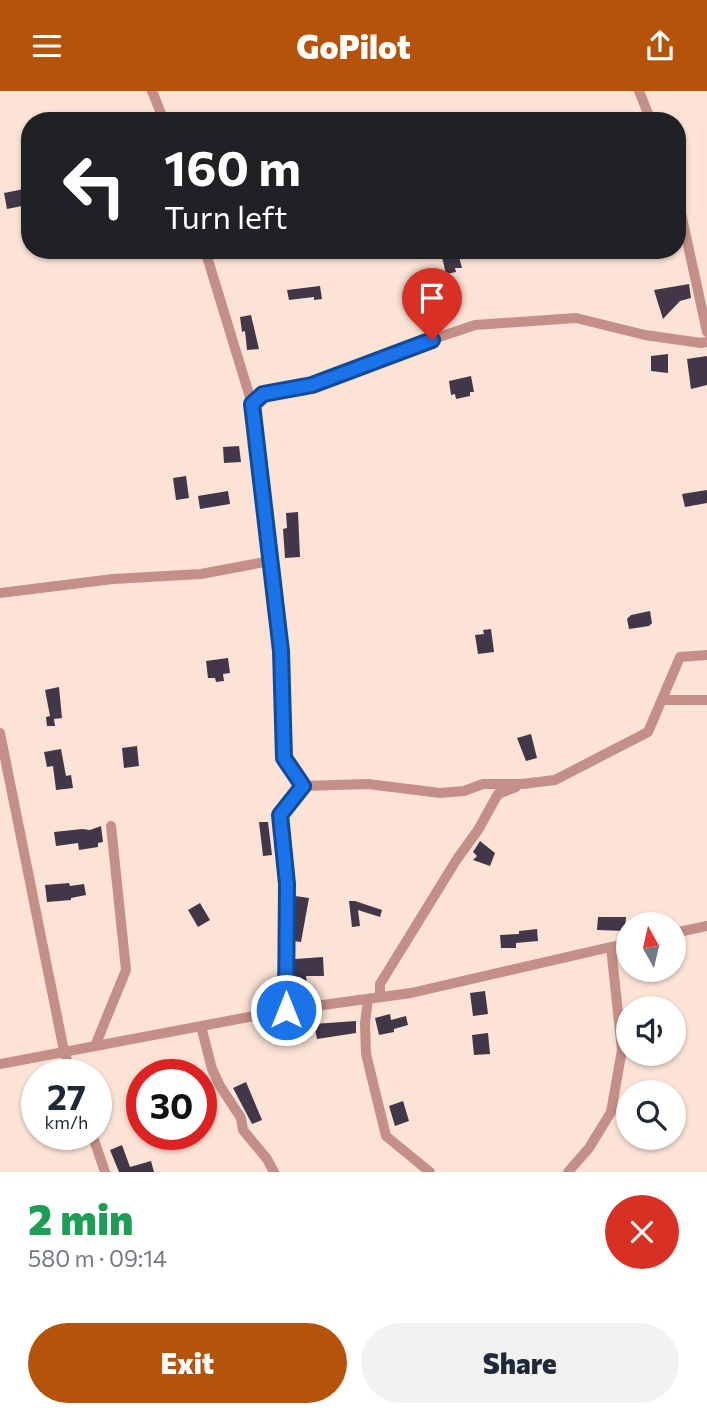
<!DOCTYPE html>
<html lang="en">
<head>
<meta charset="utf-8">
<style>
	:root { --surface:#fff; --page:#f2f2f3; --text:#1f2937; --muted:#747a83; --accent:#b45309 }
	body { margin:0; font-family:Commissioner,sans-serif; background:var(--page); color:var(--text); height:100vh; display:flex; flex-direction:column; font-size:26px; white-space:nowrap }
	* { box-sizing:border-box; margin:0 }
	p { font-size:23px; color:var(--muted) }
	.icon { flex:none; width:38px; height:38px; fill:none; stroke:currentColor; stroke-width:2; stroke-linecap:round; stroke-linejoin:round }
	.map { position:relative; height:1081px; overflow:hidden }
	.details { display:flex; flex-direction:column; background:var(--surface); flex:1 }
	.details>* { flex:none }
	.guide { position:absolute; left:21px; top:21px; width:665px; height:147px; border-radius:28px; box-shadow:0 2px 5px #0004; background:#202124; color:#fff; overflow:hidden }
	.needle { width:46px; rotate:352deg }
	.tools { position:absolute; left:616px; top:821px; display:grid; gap:14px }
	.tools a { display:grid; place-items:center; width:70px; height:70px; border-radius:50%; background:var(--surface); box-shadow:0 2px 5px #0004; font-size:35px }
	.speed { position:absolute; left:21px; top:968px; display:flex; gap:14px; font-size:35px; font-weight:700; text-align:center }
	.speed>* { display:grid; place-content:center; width:91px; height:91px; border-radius:50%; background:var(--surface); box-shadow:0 2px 5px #0004; line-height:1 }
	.speed small { font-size:18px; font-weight:400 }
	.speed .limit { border:10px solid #d22; background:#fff; color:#111 }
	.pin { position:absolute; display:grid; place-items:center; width:60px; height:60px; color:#fff; margin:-72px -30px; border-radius:50% 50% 50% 0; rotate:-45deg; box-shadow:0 0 7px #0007 }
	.pin .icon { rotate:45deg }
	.me { position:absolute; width:77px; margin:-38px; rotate:0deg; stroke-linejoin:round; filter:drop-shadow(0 0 5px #0008) }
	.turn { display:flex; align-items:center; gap:24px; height:147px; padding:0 28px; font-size:32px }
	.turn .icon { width:91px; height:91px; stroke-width:2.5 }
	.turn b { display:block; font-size:49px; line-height:60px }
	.round { display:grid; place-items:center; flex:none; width:74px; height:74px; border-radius:37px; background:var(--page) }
	.head { display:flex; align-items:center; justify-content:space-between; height:119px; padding:0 28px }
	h1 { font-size:42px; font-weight:800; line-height:52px; color:#1e9e55 }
	.action { display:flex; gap:14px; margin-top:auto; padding:14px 28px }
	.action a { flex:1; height:80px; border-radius:42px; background:var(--accent); color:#fff; font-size:28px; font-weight:800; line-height:80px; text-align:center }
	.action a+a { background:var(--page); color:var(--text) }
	header { display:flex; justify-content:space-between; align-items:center; height:91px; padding:0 28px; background:var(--accent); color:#fff; font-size:32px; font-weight:800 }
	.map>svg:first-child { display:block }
</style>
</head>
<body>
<header><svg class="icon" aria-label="menu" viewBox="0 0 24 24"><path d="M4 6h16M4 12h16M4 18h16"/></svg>GoPilot<svg class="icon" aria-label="share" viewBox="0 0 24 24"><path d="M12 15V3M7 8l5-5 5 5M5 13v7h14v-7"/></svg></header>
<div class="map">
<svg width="707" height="1081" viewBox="0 0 707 1081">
	<rect width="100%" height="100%" fill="#fce3d6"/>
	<!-- building -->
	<path fill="#423748" d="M24,98L27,114L7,118L4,102Z
		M458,162L462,177H455L456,181L446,183L442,166Z
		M689,193L691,207L680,210L663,228L654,199Z
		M320,195L322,208L314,209V206L289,209L287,199Z
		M251,224L259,258L247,259L245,240L242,241L240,226Z
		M668,263V282L651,280V265Z
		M707,265V294L691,298L687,268Z
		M471,285L474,301H470V305L456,308L455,303L451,304L449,290Z
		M239,355L241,371L224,372L223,356Z
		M186,385L189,407L176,409L173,387Z
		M707,399V412L685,416L682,403Z
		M228,400L230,413L200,418L198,405Z
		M298,421L300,466L285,467L283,438L287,437L286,422Z
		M650,520L652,532L649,535L629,538L627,528L631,524Z
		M491,538L494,561L478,563L475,544L484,543L483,539Z
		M228,567L230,582L223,583L224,590L216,591L215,587H208L206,570Z
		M59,596L62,627L54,628L55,635H47L46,626L50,625L45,599Z
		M531,643L537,667L526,670L517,647Z
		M137,655L139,675L124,677L122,657Z
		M61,658L66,685L71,684L73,697L56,699L53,675L47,676L44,661Z
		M259,731H268L272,764L263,765Z
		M101,735L103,751L98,752V756L79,759L78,752L56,755L54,741L82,738L90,739Z
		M480,750L495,762L490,775L473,769L477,765L473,761Z
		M69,792L70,795L84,793L86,804L71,807V809L47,811L45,794Z
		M295,805L309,807L301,851L294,850Z
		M349,810H355L382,819L380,826L358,819L360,835L352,836Z
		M200,812L210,829L198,836L188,819Z
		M598,826H626L625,840L597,839Z
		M537,838L538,850L516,852V857H501L500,844L519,843V840Z
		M323,866L324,885H306L309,908L294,910L295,868Z
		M485,900L488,923L473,925L470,902Z
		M390,923L391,929L406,925L408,934L394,938V941L379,944L375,927Z
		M356,930V942L317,948L314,933Z
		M488,942L490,963L474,964L472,944Z
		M246,991L262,1029L252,1033L233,997Z
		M403,1010L409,1030L395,1035L389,1015Z
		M122,1054L130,1076L151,1070L154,1081H119L110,1059Z"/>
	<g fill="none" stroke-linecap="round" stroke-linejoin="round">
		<!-- street -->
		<path stroke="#c48f87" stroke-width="10" d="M152,0L164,30
			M639,0L651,30
			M677,104L707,241
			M205,159L252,313L263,303L312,294L389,263L475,234L576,227L645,244L701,252L707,251
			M252,313L281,560L284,667L303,695L280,724L287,793L286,919
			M0,502L113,488L201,483L270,470
			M662,609H707
			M0,642L64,960L72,984
			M303,695L368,693L440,702L464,700L483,693H522L555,689L648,641L680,566L707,564
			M674,842L707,835
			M380,906V893L457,768L478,739L498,703L516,696
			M368,908L365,932L366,963L386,1045L430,1081
			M201,935L212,978L220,995L241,1027L243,1039L267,1068L274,1081
			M95,955L126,879L111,735
			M0,973L286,919L411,902L628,852
			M92,1043L105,1081
			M568,1081L589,1057L611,1021L622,959L611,856"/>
	</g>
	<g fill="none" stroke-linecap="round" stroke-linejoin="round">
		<!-- route casing -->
		<g stroke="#114b97" stroke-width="18">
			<path id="route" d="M286,919L287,793L280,724L303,695L284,667L281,560L252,313L263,303L312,294L432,249"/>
		</g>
		<!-- route -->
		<use href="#route" stroke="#1a73e8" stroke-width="12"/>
	</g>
</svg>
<div class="tools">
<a><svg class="needle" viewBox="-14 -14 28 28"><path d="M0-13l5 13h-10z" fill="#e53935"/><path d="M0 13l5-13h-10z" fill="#747a83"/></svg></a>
<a><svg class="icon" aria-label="sound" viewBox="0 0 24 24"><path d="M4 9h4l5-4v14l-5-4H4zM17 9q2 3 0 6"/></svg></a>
<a><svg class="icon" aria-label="search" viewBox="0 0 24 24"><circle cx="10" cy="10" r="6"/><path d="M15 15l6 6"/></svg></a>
</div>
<div class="speed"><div>27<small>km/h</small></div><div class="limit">30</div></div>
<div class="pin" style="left:432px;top:249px;background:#d93025"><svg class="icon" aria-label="arrive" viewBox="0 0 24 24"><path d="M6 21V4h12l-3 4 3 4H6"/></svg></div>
<svg class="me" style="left:286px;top:919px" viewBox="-20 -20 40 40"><circle r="17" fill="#1a73e8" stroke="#fff" stroke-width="3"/><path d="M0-11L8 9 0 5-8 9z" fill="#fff"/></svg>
<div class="guide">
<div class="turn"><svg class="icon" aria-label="left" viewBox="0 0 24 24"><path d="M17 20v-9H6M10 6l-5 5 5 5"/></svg><div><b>160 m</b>Turn left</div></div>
</div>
</div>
<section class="details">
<div class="head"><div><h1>2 min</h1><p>580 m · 09:14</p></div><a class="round" style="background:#d93025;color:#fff"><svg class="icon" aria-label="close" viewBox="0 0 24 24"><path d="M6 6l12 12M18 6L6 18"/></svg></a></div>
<div class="action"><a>Exit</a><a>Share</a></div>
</section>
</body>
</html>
